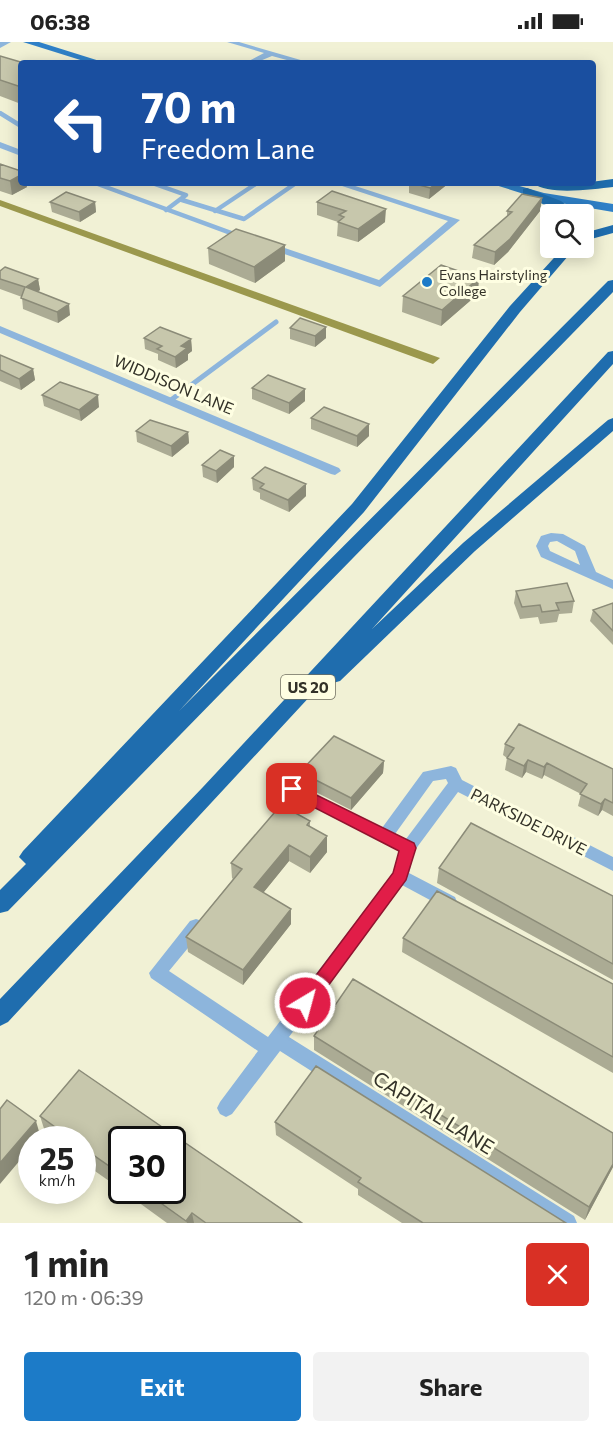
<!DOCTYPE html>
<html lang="en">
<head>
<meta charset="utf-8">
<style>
	:root { --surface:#fff; --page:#f2f2f2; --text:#222; --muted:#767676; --accent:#1c7bc8 }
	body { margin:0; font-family:Commissioner,sans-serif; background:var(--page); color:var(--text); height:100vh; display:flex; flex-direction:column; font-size:22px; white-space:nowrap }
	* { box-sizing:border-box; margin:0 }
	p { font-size:20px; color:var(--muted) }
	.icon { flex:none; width:33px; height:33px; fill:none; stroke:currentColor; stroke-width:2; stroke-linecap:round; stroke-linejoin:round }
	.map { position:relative; height:1181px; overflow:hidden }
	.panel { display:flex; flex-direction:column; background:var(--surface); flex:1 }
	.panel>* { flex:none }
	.banner { position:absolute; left:18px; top:18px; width:578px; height:126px; border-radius:6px; box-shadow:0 3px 15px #0003; background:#1a4fa0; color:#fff; overflow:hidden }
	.controls { position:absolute; left:540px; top:162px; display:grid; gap:12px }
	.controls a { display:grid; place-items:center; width:54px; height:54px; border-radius:6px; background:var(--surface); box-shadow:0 3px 15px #0003; font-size:30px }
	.speed { position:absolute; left:18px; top:1084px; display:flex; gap:12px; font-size:30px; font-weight:700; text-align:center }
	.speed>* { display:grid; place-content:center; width:78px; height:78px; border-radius:50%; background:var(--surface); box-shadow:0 3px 15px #0003; line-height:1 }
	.speed small { font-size:15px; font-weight:400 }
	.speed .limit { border:3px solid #111; border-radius:9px; background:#fff; color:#111 }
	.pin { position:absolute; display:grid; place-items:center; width:51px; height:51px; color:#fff; margin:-26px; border-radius:12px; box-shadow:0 3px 9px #0006 }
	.me { position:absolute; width:66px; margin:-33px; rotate:37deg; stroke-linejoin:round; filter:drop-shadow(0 0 4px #0008) }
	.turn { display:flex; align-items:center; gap:21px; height:126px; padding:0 24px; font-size:27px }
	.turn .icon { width:78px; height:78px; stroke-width:2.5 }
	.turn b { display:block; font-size:42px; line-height:51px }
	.round { display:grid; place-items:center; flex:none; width:63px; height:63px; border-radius:6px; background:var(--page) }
	.head { display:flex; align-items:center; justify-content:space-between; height:102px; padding:0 24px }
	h1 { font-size:36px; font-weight:700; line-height:45px }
	.action { display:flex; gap:12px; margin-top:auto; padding:12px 24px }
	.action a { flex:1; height:69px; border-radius:6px; background:var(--accent); color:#fff; font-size:24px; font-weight:700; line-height:69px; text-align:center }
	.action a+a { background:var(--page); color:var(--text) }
	.status { display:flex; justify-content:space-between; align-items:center; height:42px; padding:0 30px; background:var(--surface); direction:ltr }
	.status svg { height:16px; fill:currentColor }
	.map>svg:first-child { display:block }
</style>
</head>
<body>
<div class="status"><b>06:38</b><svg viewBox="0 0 49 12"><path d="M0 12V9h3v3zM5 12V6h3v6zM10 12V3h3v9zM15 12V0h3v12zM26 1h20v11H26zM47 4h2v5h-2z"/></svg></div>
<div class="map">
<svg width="613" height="1181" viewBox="0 0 613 1181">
	<rect width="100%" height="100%" fill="#f1f1d5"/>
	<!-- water -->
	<path fill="#9b984d" d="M0,158L440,316L433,322L0,164Z"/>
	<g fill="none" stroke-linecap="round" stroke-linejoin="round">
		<!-- service-far1 -->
		<path stroke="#8db5dc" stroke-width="4.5" d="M0,71L21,84
			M152,141L186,153L166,168
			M182,158L244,177L296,141
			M215,169L257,141"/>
		<!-- service -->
		<path stroke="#8db5dc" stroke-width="5" d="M171,358L276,280"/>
		<!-- minor -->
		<path fill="#8db5dc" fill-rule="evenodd" d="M227,0H239L311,21H298L272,14L255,21H245L264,11Z
			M0,100L21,108V114L0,106Z
			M89,141H101L254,197L246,199Z
			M333,141H346L460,178L380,245L264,205V201H270L379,238L448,179Z
			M0,284L339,426L341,429L335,433L331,432L0,291Z
			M551,491L563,492L585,504L596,530L613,538V547L541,515L536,504L541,494ZM557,499L575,509L580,523L550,509L548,504L550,500Z
			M451,724L456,726L462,738L613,815V829L458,750L415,808L409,831L455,855L457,860L455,865L449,867L443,865L402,843L289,995L574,1174L577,1181H549L280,1009L232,1072L226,1075L220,1072L217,1066L220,1060L258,1009L151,936L149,931L190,879L196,877L202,879L204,884L202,889L169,929L268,995L393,831L399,809L287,751L284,747L287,743L292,741L297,743L382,786L423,730ZM446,737L448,741L406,797L395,792L433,739Z"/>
		<!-- tertiary -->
		<path fill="#8db5dc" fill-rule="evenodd" d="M0,0H11L0,6Z"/>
		<!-- primary -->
		<path fill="#2f80c7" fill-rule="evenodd" d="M23,0H39L106,21H90Z
			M489,141H509L544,151L613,162V170L543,158Z"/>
		<!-- motorway -->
		<path fill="#1f6dae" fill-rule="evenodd" d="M613,137V145C593,147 549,154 533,141L576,142Z
			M527,146L561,159L577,172C560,174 540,159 523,153V147Z
			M613,183V191L584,199V191Z
			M563,206H575L520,270L364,470L179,669L608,239L613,238V250L8,869L0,871V848L26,822L19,815L23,809L352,462L510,264Z
			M613,309V322L372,587L463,501L608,378L613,376V389L475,509L340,639L333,641L326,637L8,980L0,984V957L203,745L608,310Z"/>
	</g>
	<!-- wall -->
	<path fill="#abab94" d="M0,14L21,21V62L0,54Z
		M0,122L27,145L12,153L0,149Z
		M399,141H449L429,157L409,151V144Z
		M542,156L540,169L508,210L494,223L472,216L474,203L507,174V169Z
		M50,160H95L96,170L80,180L52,170Z
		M317,160L385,180L358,200L337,194L338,180L317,173Z
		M285,203V219L255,241L209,222L208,206Z
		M0,229L38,237L40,248L37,250L70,273L58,281L23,267L22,255L0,247Z
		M478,252L441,284L402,270L403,254Z
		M326,285V296L315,305L290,297V286Z
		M144,296L191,297L192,309L188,312V318L176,326L158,318V312L145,307Z
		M0,313L33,327L35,338L21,348L0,339Z
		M252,346L305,347V359L289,372L252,357Z
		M42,353L99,365L81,379L44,364Z
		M311,376L369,382V394L357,405L311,387Z
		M136,389L188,390L189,401L172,415L137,400Z
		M202,423L234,425L217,441L203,435Z
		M252,436L306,454L289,470L260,457V451L253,448Z
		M516,549L574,559L572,571L559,572L557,580L540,582L538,575L520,577L514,561Z
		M613,561V603L590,579L593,568Z
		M505,702L613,727V774L602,768L598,774L578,764L581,752L544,733L542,737L526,730L522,736L505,728L507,716L503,713Z
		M384,719L383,731L351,768L300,742V730Z
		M310,779V785L327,810L310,831L289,819L263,851L291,867V882L243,943L188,910L186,895L233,837L232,836L231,821Z
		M439,826L613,854V938L437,841Z
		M403,896L613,942V1031L402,910Z
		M314,994L613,1091V1125L585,1178L314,1008Z
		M79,1028L302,1181H167L123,1149H172V1098H122V1148L82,1120V1098H53L46,1093L40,1074Z
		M275,1080L566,1181H402L358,1153V1147L276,1093Z"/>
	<!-- shaded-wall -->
	<path fill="#8b8b78" d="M21,133V141H26L27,145L12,153L10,139Z
		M437,141H449L429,157L430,146Z
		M542,156L540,169L508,210L494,223L495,210Z
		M95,160L96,170L80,180L79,170Z
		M386,167L385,180L358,200V187Z
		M285,203V219L255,241L254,225Z
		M479,236L478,252L441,284L442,268Z
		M38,237L40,248L27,256L26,245Z
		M69,262L70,273L58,281L57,270Z
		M326,285V296L315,305V294Z
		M191,297L192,309L188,312V318L176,326L175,315L181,304Z
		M33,327L35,338L21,348L19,337Z
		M305,347V359L289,372V361Z
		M98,353L99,365L81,379L79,368Z
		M369,382V394L357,405V394Z
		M188,390L189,401L172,415L171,404Z
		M234,414V425L217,441L216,429Z
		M306,442V454L289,470L288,458Z
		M528,718L526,730L522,736L524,724Z
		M384,719L383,731L351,768V756Z
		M547,721L544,733L542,737L544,725Z
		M605,757L602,768L598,774L601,762Z
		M327,794V810L310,831V815Z
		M289,803V819L255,861L254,845Z
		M291,867V882L243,943V928Z
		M36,1079L40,1093L36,1098H32V1104L0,1142V1121Z
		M613,1122V1125L585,1178L589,1165Z
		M192,1171L194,1181H187L186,1179Z"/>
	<!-- building -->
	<path fill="#c7c7ac" stroke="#8b8b78" stroke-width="1.5" d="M0,14L24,21H21V45L0,38Z
		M0,122L21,129V133L10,139L0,136Z
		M412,141H437L430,146Z
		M332,149L386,167L358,187L338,180L344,175L339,173L346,169L317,160Z
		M66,150L95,160L79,170L50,160Z
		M522,152L542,156L510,197L495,210L474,203L512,170L507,169Z
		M236,187L285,203L254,225L208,206Z
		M441,223L479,236L442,268L403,254Z
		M5,225L38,237L26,245L69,262L57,270L21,256L25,245L0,237V229Z
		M300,276L326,285L315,294L290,286Z
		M160,285L191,297L181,304L187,306L175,315L157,307L162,304L144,296Z
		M0,313L33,327L19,337L0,328Z
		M268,333L305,347L289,361L252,346Z
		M60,340L98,353L79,368L42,353Z
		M324,365L369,382L357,394L311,376Z
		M150,378L188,390L171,404L136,389Z
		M220,408L234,414L216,429L202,423Z
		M265,425L306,442L288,458L260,446L264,442L252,436Z
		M567,541L574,559L556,561L559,568L542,570L540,563L522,565L516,549Z
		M613,561V589L593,568Z
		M519,682L613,727V761L605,757L601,762L580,752L587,742L547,721L544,725L528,718L524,724L507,716L514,706L505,702Z
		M334,694L384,719L351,756L300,730Z
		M281,763L310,779L307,783L327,794L310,815L289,803L254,845L291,867L243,928L186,895L242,827L231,821Z
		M471,781L613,854V922L439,826Z
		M437,849L613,942V1015L403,896Z
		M353,937L613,1091V1122L589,1165L314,994Z
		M316,1024L566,1181H423L358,1140L361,1136L275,1080Z
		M79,1028L302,1181H206L192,1171L186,1179L144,1149H172V1098H122V1133L82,1105V1098H73L40,1074Z
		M7,1058L36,1079L0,1121V1067Z"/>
	<!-- route -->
	<path fill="#e11d48" stroke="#92132f" stroke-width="1.5" d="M292,741L414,801L416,806L406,838L311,967L305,969L299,967L296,961L299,956L393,831L399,809L286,751L284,747L286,742Z"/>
	<!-- markers -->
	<circle fill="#1c7bc8" stroke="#fefee2" stroke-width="2" cx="427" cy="240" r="6"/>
	<g text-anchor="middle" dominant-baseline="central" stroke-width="6" stroke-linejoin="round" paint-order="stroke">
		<!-- far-poi labels -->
		<g font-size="14" fill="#333228" stroke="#fefee2" text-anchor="start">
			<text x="439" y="232">Evans Hairstyling<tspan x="439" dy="16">College</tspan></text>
		</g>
		<!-- shield labels -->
		<rect fill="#fefee2" stroke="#706f60" stroke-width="1.5" x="281" y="633" width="54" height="24" rx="4.5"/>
		<g font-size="15" font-weight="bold" fill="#333228">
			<text x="308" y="645">US 20</text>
		</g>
		<!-- street labels -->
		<g font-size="16" fill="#333228" stroke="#fefee2">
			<text transform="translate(174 342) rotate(23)">WIDDISON LANE</text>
			<text transform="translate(529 779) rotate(27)">PARKSIDE DRIVE</text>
		</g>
		<!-- near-street labels -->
		<g font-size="20" fill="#333228" stroke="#fefee2">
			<text transform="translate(434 1070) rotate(32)">CAPITAL LANE</text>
		</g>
	</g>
</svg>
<div class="controls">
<a><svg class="icon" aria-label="search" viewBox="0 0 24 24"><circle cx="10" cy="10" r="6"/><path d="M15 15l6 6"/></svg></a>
</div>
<div class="speed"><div>25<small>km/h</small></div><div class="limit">30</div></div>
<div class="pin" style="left:292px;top:747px;background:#d93025"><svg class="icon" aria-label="arrive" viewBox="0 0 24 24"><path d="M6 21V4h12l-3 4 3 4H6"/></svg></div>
<svg class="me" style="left:305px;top:961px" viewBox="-20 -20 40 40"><circle r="17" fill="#e11d48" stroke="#fff" stroke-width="3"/><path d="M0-11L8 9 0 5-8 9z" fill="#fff"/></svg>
<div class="banner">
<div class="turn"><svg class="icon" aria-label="left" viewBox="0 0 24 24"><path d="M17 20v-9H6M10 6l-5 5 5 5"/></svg><div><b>70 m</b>Freedom Lane</div></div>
</div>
</div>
<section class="panel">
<div class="head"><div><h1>1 min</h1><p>120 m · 06:39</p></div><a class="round" style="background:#d93025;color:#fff"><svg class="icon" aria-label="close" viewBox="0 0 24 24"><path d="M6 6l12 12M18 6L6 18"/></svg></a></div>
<div class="action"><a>Exit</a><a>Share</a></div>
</section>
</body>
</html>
